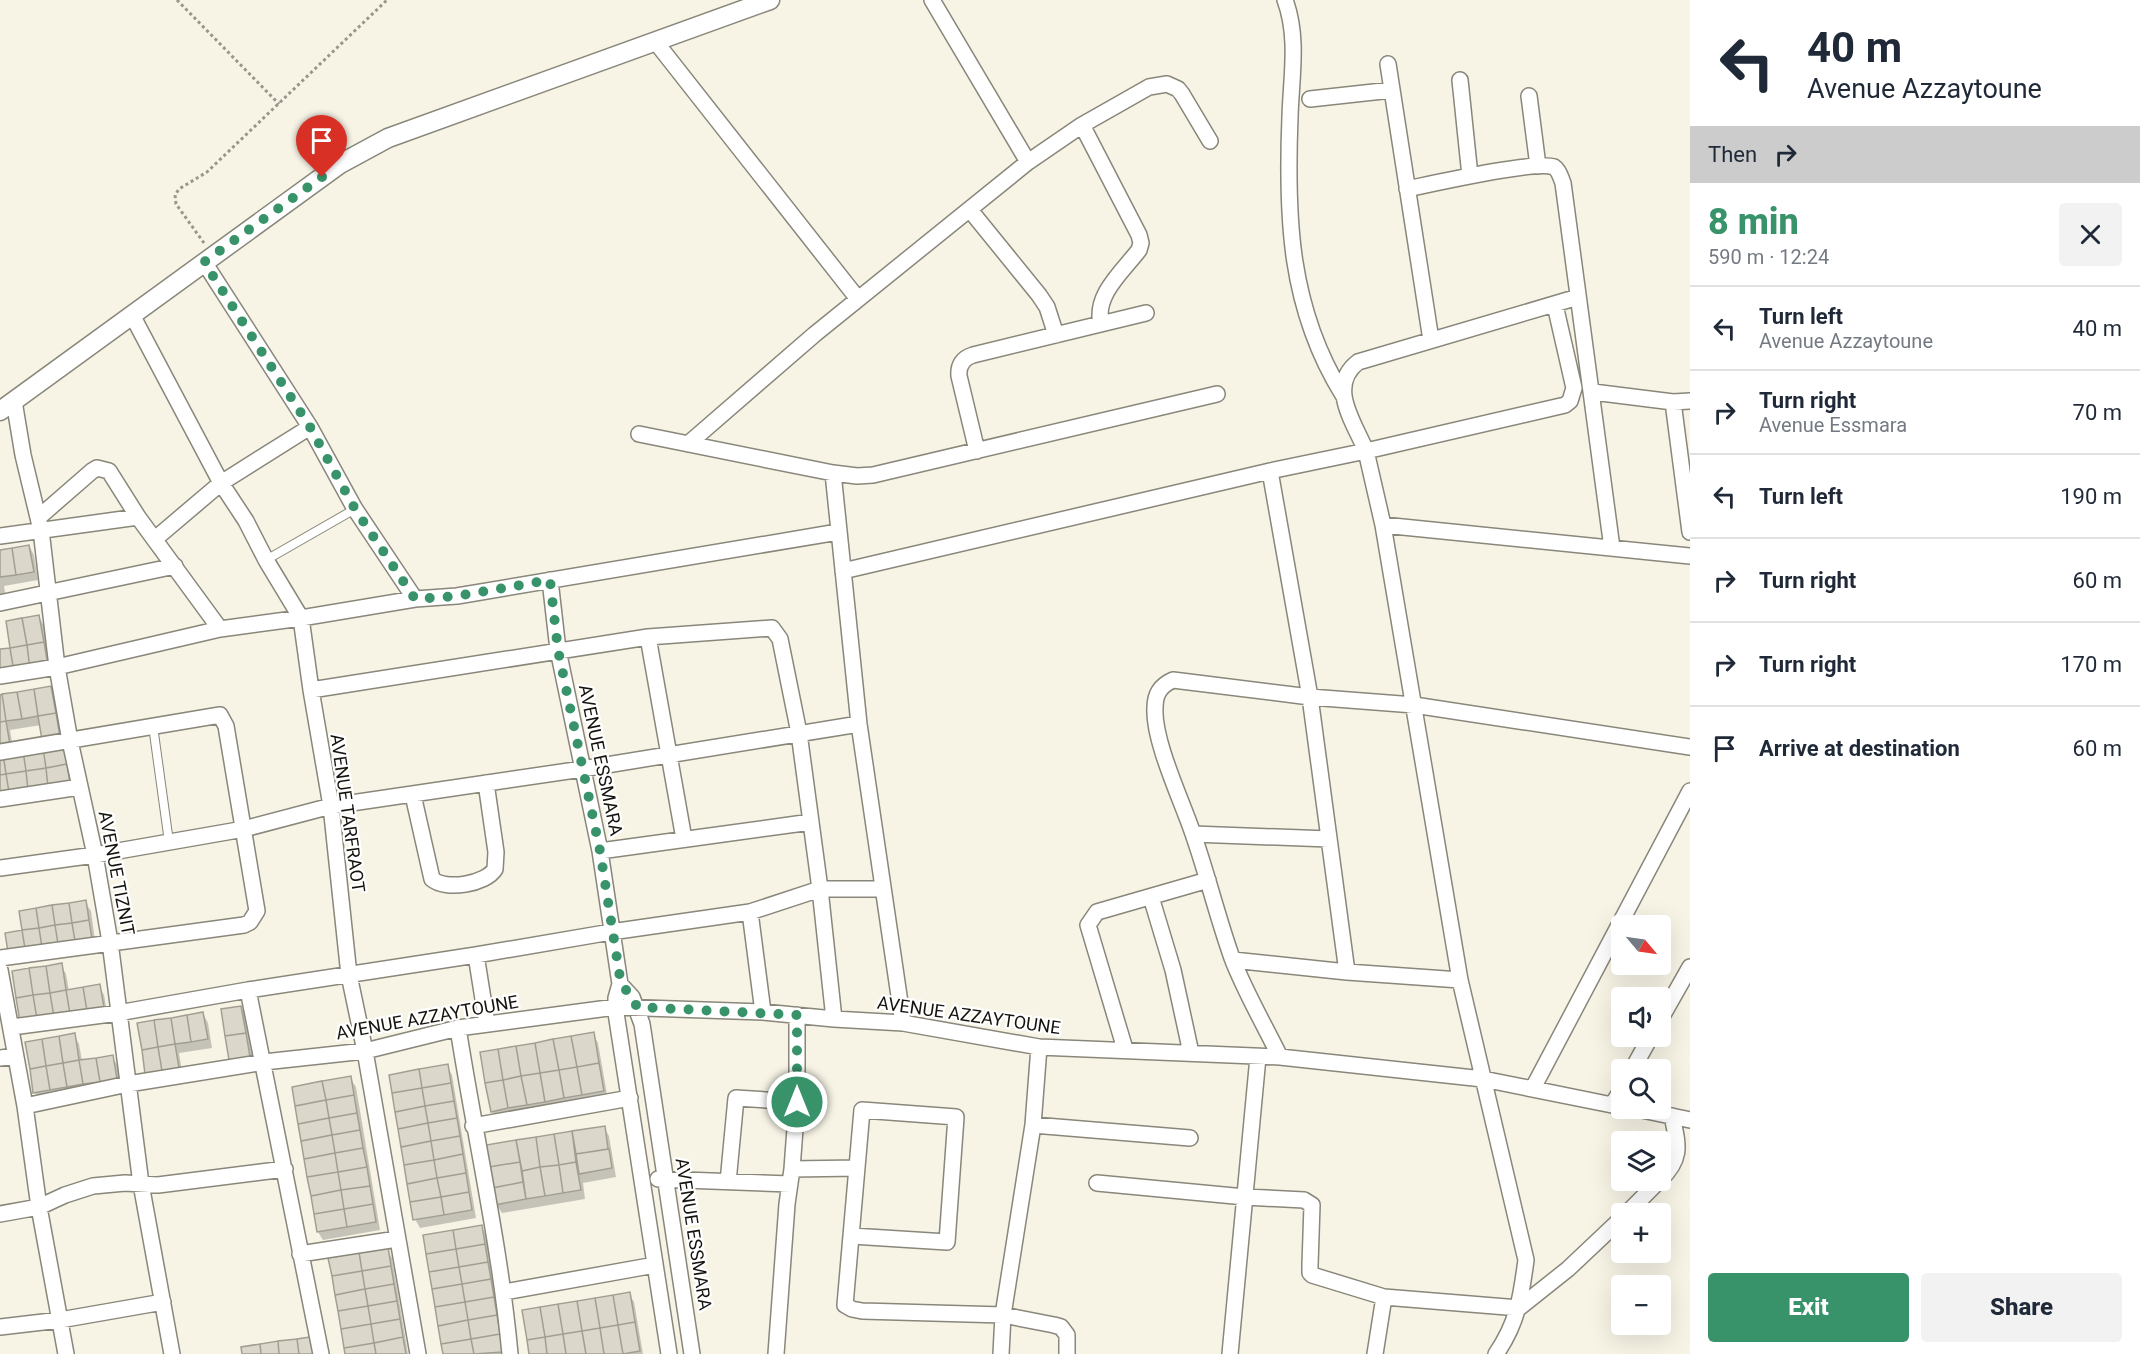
<!DOCTYPE html>
<html lang="en">
<head>
<meta charset="utf-8">
<style>
	:root { --surface:#fff; --page:#f2f2f3; --text:#1f2937; --muted:#747a83; --line:#e0e1e3; --accent:#38936a }
	body { margin:0; font-family:Roboto,sans-serif; background:var(--page); color:var(--text); height:100vh; display:flex; flex-direction:column; font-size:22px; white-space:nowrap }
	* { box-sizing:border-box; margin:0 }
	p { font-size:20px; color:var(--muted) }
	.icon { flex:none; width:33px; height:33px; fill:none; stroke:currentColor; stroke-width:2; stroke-linecap:round; stroke-linejoin:round }
	.map { position:relative; flex:1; overflow:hidden }
	.details { display:flex; flex-direction:column; background:var(--surface); width:450px }
	.details>* { flex:none }
	.guide { background:#fff; color:var(--text); overflow:hidden }
	.needle { width:39px; rotate:119deg }
	.controls { position:absolute; left:1611px; top:915px; display:grid; gap:12px }
	.controls a { display:grid; place-items:center; width:60px; height:60px; border-radius:6px; background:var(--surface); box-shadow:0 6px 24px #0002; font-size:30px }
	.pin { position:absolute; display:grid; place-items:center; width:51px; height:51px; color:#fff; margin:-62px -26px; border-radius:50% 50% 50% 0; rotate:-45deg; box-shadow:0 0 6px #0007 }
	.pin .icon { rotate:45deg }
	.me { position:absolute; width:66px; margin:-33px; rotate:0deg; stroke-linejoin:round; filter:drop-shadow(0 0 4px #0008) }
	.turn { display:flex; align-items:center; gap:21px; height:126px; padding:0 18px; font-size:27px }
	.turn .icon { width:78px; height:78px; stroke-width:2.5 }
	.turn b { display:block; font-size:42px; line-height:51px }
	.then { display:flex; align-items:center; height:57px; padding:0 18px; background:#0003; gap:12px; font-size:22px }
	.round { display:grid; place-items:center; flex:none; width:63px; height:63px; border-radius:6px; background:var(--page) }
	.summary { display:flex; align-items:center; justify-content:space-between; height:102px; padding:0 18px }
	h1 { font-size:36px; font-weight:800; line-height:45px; color:var(--accent) }
	.action { display:flex; gap:12px; margin-top:auto; padding:12px 18px }
	.action a { flex:1; height:69px; border-radius:6px; background:var(--accent); color:#fff; font-size:24px; font-weight:800; line-height:69px; text-align:center }
	.action a+a { background:var(--page); color:var(--text) }
	ul { padding:0; list-style:none }
	li { display:flex; align-items:center; gap:18px; height:84px; padding:0 18px; border-top:2px solid var(--line) }
	li div { flex:1 }
	li b { display:block; font-size:22px }
	li em { font-style:normal }
	main { display:flex; flex:1; min-height:0 }
	.map>svg:first-child { display:block }
</style>
</head>
<body>
<main>
<div class="map">
<svg width="1690" height="1354" viewBox="0 0 1690 1354">
	<rect width="100%" height="100%" fill="#f7f4e6"/>
	<!-- shadow -->
	<path fill="#0003" fill-rule="evenodd" d="M29,546L34,555L38,580L4,586L8,610L0,611V551Z
		M39,617L44,626L52,675L0,684V651L11,649Z
		M51,688L56,697L74,792L0,803V696ZM41,725L49,749L14,754L10,730Z
		M85,902L91,911L96,948L24,932Z
		M61,965L66,974L69,991L99,986L104,995L108,1017L22,1022Z
		M241,1007L246,1016L254,1065L235,1068L230,1060Z
		M203,1014L208,1023L212,1048L179,1053L183,1077L147,1073Z
		M593,1034L598,1043L608,1100L497,1120L492,1111Z
		M74,1035L79,1044L82,1061L112,1057L118,1066L121,1088L40,1101L35,1092Z
		M447,1066L452,1075L476,1218L420,1228L415,1219Z
		M350,1078L356,1087L380,1230L323,1240L318,1232Z
		M604,1127L609,1136L616,1177L583,1183L585,1199L502,1213L496,1204L487,1146Z
		M481,1226L486,1235L506,1354H444Z
		M387,1249L392,1258L408,1354H346Z
		M629,1294L634,1302L643,1354H531Z"/>
	<!-- building -->
	<path fill="#dbd7ca" stroke="#a29f92" stroke-width="1.5" d="M29,545L34,572L16,575L12,548Z
		M12,548L16,575L0,577V550Z
		M39,615L44,642L27,645L22,618Z
		M22,618L27,645L10,648L6,621Z
		M44,642L48,666L30,669L27,645Z
		M27,645L30,669L14,672L10,648Z
		M10,648L14,672L0,674V649Z
		M51,686L56,713L38,716L34,689Z
		M34,689L38,716L22,719L17,692Z
		M17,692L22,719L6,721L2,694Z
		M2,694L6,721L0,722V695Z
		M56,713L60,737L42,740L38,716Z
		M6,721L10,745L0,747V722Z
		M64,745L67,764L46,768L43,748Z
		M43,748L46,768L26,771L23,751Z
		M23,751L26,771L6,774L3,754Z
		M3,754L6,774L0,775V755Z
		M67,764L70,783L48,787L46,768Z
		M46,768L48,787L28,790L26,771Z
		M26,771L28,790L9,792L6,774Z
		M6,774L9,792L0,794V775Z
		M86,900L89,920L72,923L69,903Z
		M69,903L72,923L55,925L52,905Z
		M52,905L55,925L39,928L36,908Z
		M36,908L39,928L22,930L19,911Z
		M89,920L92,939L75,941L72,923Z
		M72,923L75,941L58,944L55,925Z
		M55,925L58,944L42,947L39,928Z
		M39,928L42,947L25,949L22,930Z
		M22,930L25,949L8,952L5,933Z
		M62,963L66,990L50,993L46,966Z
		M46,966L50,993L33,995L29,968Z
		M29,968L33,995L16,998L12,971Z
		M100,984L104,1008L87,1011L83,987Z
		M83,987L87,1011L70,1014L66,990Z
		M66,990L70,1014L54,1017L50,993Z
		M50,993L54,1017L37,1019L33,995Z
		M33,995L37,1019L20,1022L16,998Z
		M241,1006L246,1033L225,1036L221,1009Z
		M203,1012L208,1039L191,1042L187,1015Z
		M187,1015L191,1042L175,1044L171,1018Z
		M171,1018L175,1044L158,1047L154,1020Z
		M154,1020L158,1047L142,1050L137,1023Z
		M594,1032L599,1063L577,1067L571,1036Z
		M75,1033L79,1060L63,1063L59,1036Z
		M246,1033L250,1057L229,1060L225,1036Z
		M59,1036L63,1063L46,1066L42,1039Z
		M571,1036L577,1067L559,1070L553,1039Z
		M42,1039L46,1066L30,1069L25,1042Z
		M553,1039L559,1070L540,1073L535,1043Z
		M535,1043L540,1073L521,1076L516,1046Z
		M175,1044L179,1068L162,1071L158,1047Z
		M516,1046L521,1076L503,1080L498,1049Z
		M158,1047L162,1071L145,1074L142,1050Z
		M498,1049L503,1080L485,1083L480,1052Z
		M113,1055L117,1079L100,1082L96,1058Z
		M96,1058L100,1082L83,1084L79,1060Z
		M79,1060L83,1084L67,1087L63,1063Z
		M63,1063L67,1087L50,1090L46,1066Z
		M599,1063L604,1091L582,1095L577,1067Z
		M448,1064L451,1083L422,1088L419,1069Z
		M46,1066L50,1090L33,1093L30,1069Z
		M577,1067L582,1095L564,1098L559,1070Z
		M419,1069L422,1088L392,1093L389,1075Z
		M559,1070L564,1098L545,1102L540,1073Z
		M540,1073L545,1102L527,1105L521,1076Z
		M351,1076L354,1095L326,1100L322,1081Z
		M521,1076L527,1105L508,1108L503,1080Z
		M503,1080L508,1108L491,1112L485,1083Z
		M322,1081L326,1100L295,1106L292,1087Z
		M451,1083L454,1101L425,1106L422,1088Z
		M422,1088L425,1106L395,1112L392,1093Z
		M354,1095L357,1113L329,1118L326,1100Z
		M326,1100L329,1118L298,1124L295,1106Z
		M454,1101L457,1118L428,1123L425,1106Z
		M425,1106L428,1123L398,1129L395,1112Z
		M357,1113L360,1130L332,1135L329,1118Z
		M329,1118L332,1135L301,1141L298,1124Z
		M457,1118L460,1136L431,1141L428,1123Z
		M428,1123L431,1141L401,1147L398,1129Z
		M605,1126L608,1149L576,1154L572,1131Z
		M360,1130L363,1148L335,1153L332,1135Z
		M572,1131L576,1162L559,1165L554,1134Z
		M554,1134L559,1165L540,1167L536,1137Z
		M332,1135L335,1153L304,1159L301,1141Z
		M460,1136L463,1154L434,1160L431,1141Z
		M536,1137L540,1167L522,1171L516,1140Z
		M516,1140L520,1162L489,1167L486,1145Z
		M431,1141L434,1160L404,1165L401,1147Z
		M363,1148L367,1167L338,1172L335,1153Z
		M609,1149L612,1168L579,1174L576,1154Z
		M335,1153L338,1172L307,1177L304,1159Z
		M463,1154L466,1173L437,1178L434,1160Z
		M434,1160L437,1178L407,1184L404,1165Z
		M520,1162L523,1182L492,1188L489,1167Z
		M576,1162L581,1190L563,1193L559,1165Z
		M559,1165L563,1193L545,1196L540,1167Z
		M367,1167L370,1186L341,1190L338,1172Z
		M540,1167L545,1196L526,1199L522,1171Z
		M338,1172L341,1190L311,1196L307,1177Z
		M466,1173L469,1192L441,1197L437,1178Z
		M437,1178L441,1197L410,1202L407,1184Z
		M523,1182L526,1199L495,1205L492,1188Z
		M370,1186L373,1204L344,1209L341,1190Z
		M341,1190L344,1209L314,1214L311,1196Z
		M469,1192L472,1210L444,1215L441,1197Z
		M441,1197L444,1215L413,1220L410,1202Z
		M373,1204L376,1222L347,1227L344,1209Z
		M344,1209L347,1227L317,1232L314,1214Z
		M482,1225L485,1244L456,1249L453,1230Z
		M453,1230L456,1249L426,1254L423,1235Z
		M485,1244L488,1262L459,1267L456,1249Z
		M388,1247L391,1266L362,1271L359,1252Z
		M456,1249L459,1267L429,1272L426,1254Z
		M359,1252L362,1271L332,1276L328,1258Z
		M488,1262L491,1279L462,1284L459,1267Z
		M391,1266L394,1284L365,1289L362,1271Z
		M459,1267L462,1284L432,1289L429,1272Z
		M362,1271L365,1289L335,1295L332,1276Z
		M491,1279L494,1297L465,1302L462,1284Z
		M394,1284L397,1301L368,1306L365,1289Z
		M462,1284L465,1302L435,1307L432,1289Z
		M365,1289L368,1306L338,1311L335,1295Z
		M630,1292L635,1322L618,1325L613,1295Z
		M613,1295L618,1325L600,1328L595,1298Z
		M494,1297L497,1315L468,1320L465,1302Z
		M595,1298L600,1328L582,1331L577,1301Z
		M397,1301L400,1319L371,1324L368,1306Z
		M577,1301L582,1331L563,1334L558,1304Z
		M465,1302L468,1320L438,1326L435,1307Z
		M558,1304L563,1334L545,1337L540,1307Z
		M368,1306L371,1324L341,1329L338,1311Z
		M540,1307L545,1337L527,1340L522,1310Z
		M497,1315L500,1334L471,1339L468,1320Z
		M400,1319L403,1337L374,1343L371,1324Z
		M468,1320L471,1339L441,1344L438,1326Z
		M635,1322L640,1351L623,1354L618,1325Z
		M371,1324L374,1343L344,1348L341,1329Z
		M618,1325L623,1354H604L600,1328Z
		M600,1328L604,1354H586L582,1331Z
		M582,1331L586,1354H566L563,1334Z
		M500,1334L503,1352L474,1354L471,1339Z
		M563,1334L566,1354H547L545,1337Z
		M316,1336L319,1354H299L297,1339Z
		M403,1337L406,1354H376L374,1343Z
		M545,1337L547,1354H529L527,1340Z
		M297,1339L299,1354H279L278,1341Z
		M471,1339L474,1354H443L441,1344Z
		M278,1341L279,1354H261L260,1344Z
		M374,1343L376,1354H345L344,1348Z
		M260,1344L261,1354H242L241,1347Z"/>
	<g fill="none" stroke-linecap="round" stroke-linejoin="round">
		<!-- service casing -->
		<g stroke="#89867a" stroke-width="10">
			<path id="service" d="M266,560L355,509
				M153,726L169,842"/>
		</g>
		<!-- minor casing -->
		<g stroke="#89867a" stroke-width="18">
			<path id="minor" d="M932,0L1028,162
				M1285,0C1299,38 1291,78 1290,117C1286,217 1289,308 1343,395
				M655,41L858,299
				M1388,64L1431,340
				M1460,80L1470,176
				M1529,96L1538,166
				M1310,99L1392,90
				M1082,125L1139,235L1141,243L1139,250C1123,271 1094,295 1101,324
				M1407,189C1431,184 1536,160 1554,167C1559,170 1561,178 1563,183L1612,548
				M970,210L1039,295L1047,307L1056,335
				M204,262L310,427L355,509L415,599
				M1555,305L1574,388L1570,401L1565,405L1366,451C1354,422 1327,386 1358,362L1578,297
				M132,315L221,483L246,521L266,560L301,618L311,690L331,806L349,975L365,1051L418,1354
				M1593,392L1673,402L1690,401
				M14,401L23,455L41,530L57,667L70,741L95,855L110,942L141,1184L172,1354
				M1673,402L1690,532
				M639,434L833,473L857,476L873,475L1217,394
				M688,444L815,334L1028,162L1082,125L1149,87L1167,84L1178,89L1182,94L1210,141
				M977,451L959,376C958,365 963,358 973,355L1146,313
				M1270,471L1310,697L1347,972
				M833,473L859,724L903,1023
				M38,518L92,471L97,468L109,471L138,517L220,629
				M1383,525L1690,556
				M0,536L138,517
				M155,539L221,483L310,427
				M843,571L1270,471L1366,451L1383,525L1460,980L1526,1260C1521,1297 1518,1322 1496,1354
				M550,580L558,650L600,851L620,984L616,998V1013L669,1354
				M0,603L175,566
				M648,637L684,839
				M0,676L57,667L220,629L301,618L415,599L457,596L838,532
				M311,690L648,637L772,628L780,639L799,733L820,889L834,1019
				M0,752L220,715L226,726L257,911L250,922L244,925L0,958
				M413,795L432,879C446,891 486,884 495,869L496,852L486,783
				M0,799L80,787
				M1193,834L1329,839
				M600,851L811,822
				M0,868L95,855L244,829L331,806L582,769L859,724
				M1151,897L1173,970L1191,1053
				M750,912L763,1012
				M476,955L487,1024
				M1233,960L1347,972L1460,980
				M0,970L25,1106L39,1207L66,1354
				M620,984L632,997L642,1024L692,1354
				M248,990L321,1354
				M1660,1020L1690,967
				M12,1027L118,1013L248,990L476,955L611,932L750,912L820,889H883
				M458,1028C475,1137 500,1245 510,1354
				M1125,1049L1088,925L1097,912L1208,880
				M1280,1057C1264,1024 1245,992 1232,958C1217,916 1207,873 1192,831C1181,799 1153,740 1155,708C1155,694 1160,686 1173,680L1310,697L1414,705L1690,747
				M0,1058L15,1056
				M1632,1070L1651,1036
				M1533,1088L1690,791
				M1612,1105L1622,1089
				M25,1106L128,1084L264,1062L365,1051L458,1028L616,1007L763,1012L834,1019L903,1023L1039,1047L1280,1057L1483,1079L1622,1107
				M1632,1108L1690,1120
				M1033,1125L1190,1138
				M473,1126L630,1098
				M792,1169L857,1168
				M658,1179L790,1184
				M1660,1180C1683,1158 1678,1145 1672,1116
				M728,1182L736,1098L797,1102
				M1097,1183L1245,1197L1304,1200L1312,1205L1310,1265V1273L1312,1275L1384,1297L1519,1308L1568,1269L1622,1218
				M0,1214L39,1207L65,1195L93,1186L125,1183L158,1185L285,1169
				M1626,1214L1660,1180
				M852,1236L947,1242L956,1117L862,1110L845,1305L852,1309L862,1311L1003,1315L1054,1325L1061,1327L1067,1335V1354
				M300,1254L397,1239
				M504,1292L655,1265
				M0,1327L60,1320L163,1302
				M776,1354L787,1204L792,1169L797,1102V1015
				M1001,1354L1003,1315L1033,1125L1039,1047
				M1230,1354L1258,1057
				M1375,1354L1384,1297"/>
		</g>
		<!-- tertiary casing -->
		<g stroke="#89867a" stroke-width="21">
			<path id="tertiary" d="M0,411L340,164L388,138L770,0"/>
		</g>
		<!-- path -->
		<path stroke="#98968c" stroke-width="3" stroke-dasharray="3 3" stroke-linecap="butt" d="M177,0L279,104
			M204,243L176,204L175,195L179,189L207,172L387,0"/>
		<!-- service -->
		<use href="#service" stroke="#fff" stroke-width="8"/>
		<!-- minor -->
		<use href="#minor" stroke="#fff" stroke-width="15"/>
		<!-- tertiary -->
		<use href="#tertiary" stroke="#fff" stroke-width="18"/>
	</g>
	<g fill="none" stroke-linecap="round" stroke-linejoin="round">
		<!-- route -->
		<path stroke="#38936a" stroke-width="10" stroke-dasharray="0 18" d="M322,177L204,262L310,427L355,509L415,599L457,596L550,580L558,650L600,851L621,984L632,997L637,1007L797,1015V1102"/>
	</g>
	<g text-anchor="middle" dominant-baseline="central" stroke-width="4.5" stroke-linejoin="round" paint-order="stroke">
		<!-- street labels -->
		<g font-size="18" fill="#14130e" stroke="#fff">
			<text transform="translate(601 760) rotate(78)">AVENUE ESSMARA</text>
			<text transform="translate(348 813) rotate(82)">AVENUE TARFRAOT</text>
			<text transform="translate(117 873) rotate(79)">AVENUE TIZNIT</text>
			<text transform="translate(969 1015) rotate(8)">AVENUE AZZAYTOUNE</text>
			<text transform="translate(427 1017) rotate(-10)">AVENUE AZZAYTOUNE</text>
			<text transform="translate(694 1234) rotate(81)">AVENUE ESSMARA</text>
		</g>
	</g>
</svg>
<div class="controls">
<a><svg class="needle" viewBox="-14 -14 28 28"><path d="M0-13l5 13h-10z" fill="#e53935"/><path d="M0 13l5-13h-10z" fill="#747a83"/></svg></a>
<a><svg class="icon" aria-label="sound" viewBox="0 0 24 24"><path d="M4 9h4l5-4v14l-5-4H4zM17 9q2 3 0 6"/></svg></a>
<a><svg class="icon" aria-label="search" viewBox="0 0 24 24"><circle cx="10" cy="10" r="6"/><path d="M15 15l6 6"/></svg></a>
<a><svg class="icon" aria-label="layers" viewBox="0 0 24 24"><path d="M12 4l9 5-9 5-9-5zM3 14l9 5 9-5"/></svg></a>
<a>+</a>
<a>−</a>
</div>
<div class="pin" style="left:322px;top:177px;background:#d93025"><svg class="icon" aria-label="arrive" viewBox="0 0 24 24"><path d="M6 21V4h12l-3 4 3 4H6"/></svg></div>
<svg class="me" style="left:797px;top:1102px" viewBox="-20 -20 40 40"><circle r="17" fill="#38936a" stroke="#fff" stroke-width="3"/><path d="M0-11L8 9 0 5-8 9z" fill="#fff"/></svg>
</div>
<section class="details">
<div class="guide">
<div class="turn"><svg class="icon" aria-label="left" viewBox="0 0 24 24"><path d="M17 20v-9H6M10 6l-5 5 5 5"/></svg><div><b>40 m</b>Avenue Azzaytoune</div></div>
<div class="then">Then<svg class="icon" aria-label="right" viewBox="0 0 24 24"><path d="M7 20v-9h11M14 6l5 5-5 5"/></svg></div>
</div>
<div class="summary"><div><h1>8 min</h1><p>590 m · 12:24</p></div><a class="round"><svg class="icon" aria-label="close" viewBox="0 0 24 24"><path d="M6 6l12 12M18 6L6 18"/></svg></a></div>
<ul>
<li><svg class="icon" aria-label="left" viewBox="0 0 24 24"><path d="M17 20v-9H6M10 6l-5 5 5 5"/></svg><div><b>Turn left</b><p>Avenue Azzaytoune</p></div><em>40 m</em></li>
<li><svg class="icon" aria-label="right" viewBox="0 0 24 24"><path d="M7 20v-9h11M14 6l5 5-5 5"/></svg><div><b>Turn right</b><p>Avenue Essmara</p></div><em>70 m</em></li>
<li><svg class="icon" aria-label="left" viewBox="0 0 24 24"><path d="M17 20v-9H6M10 6l-5 5 5 5"/></svg><div><b>Turn left</b></div><em>190 m</em></li>
<li><svg class="icon" aria-label="right" viewBox="0 0 24 24"><path d="M7 20v-9h11M14 6l5 5-5 5"/></svg><div><b>Turn right</b></div><em>60 m</em></li>
<li><svg class="icon" aria-label="right" viewBox="0 0 24 24"><path d="M7 20v-9h11M14 6l5 5-5 5"/></svg><div><b>Turn right</b></div><em>170 m</em></li>
<li><svg class="icon" aria-label="arrive" viewBox="0 0 24 24"><path d="M6 21V4h12l-3 4 3 4H6"/></svg><div><b>Arrive at destination</b></div><em>60 m</em></li>
</ul>
<div class="action"><a>Exit</a><a>Share</a></div>
</section>
</main>
</body>
</html>
